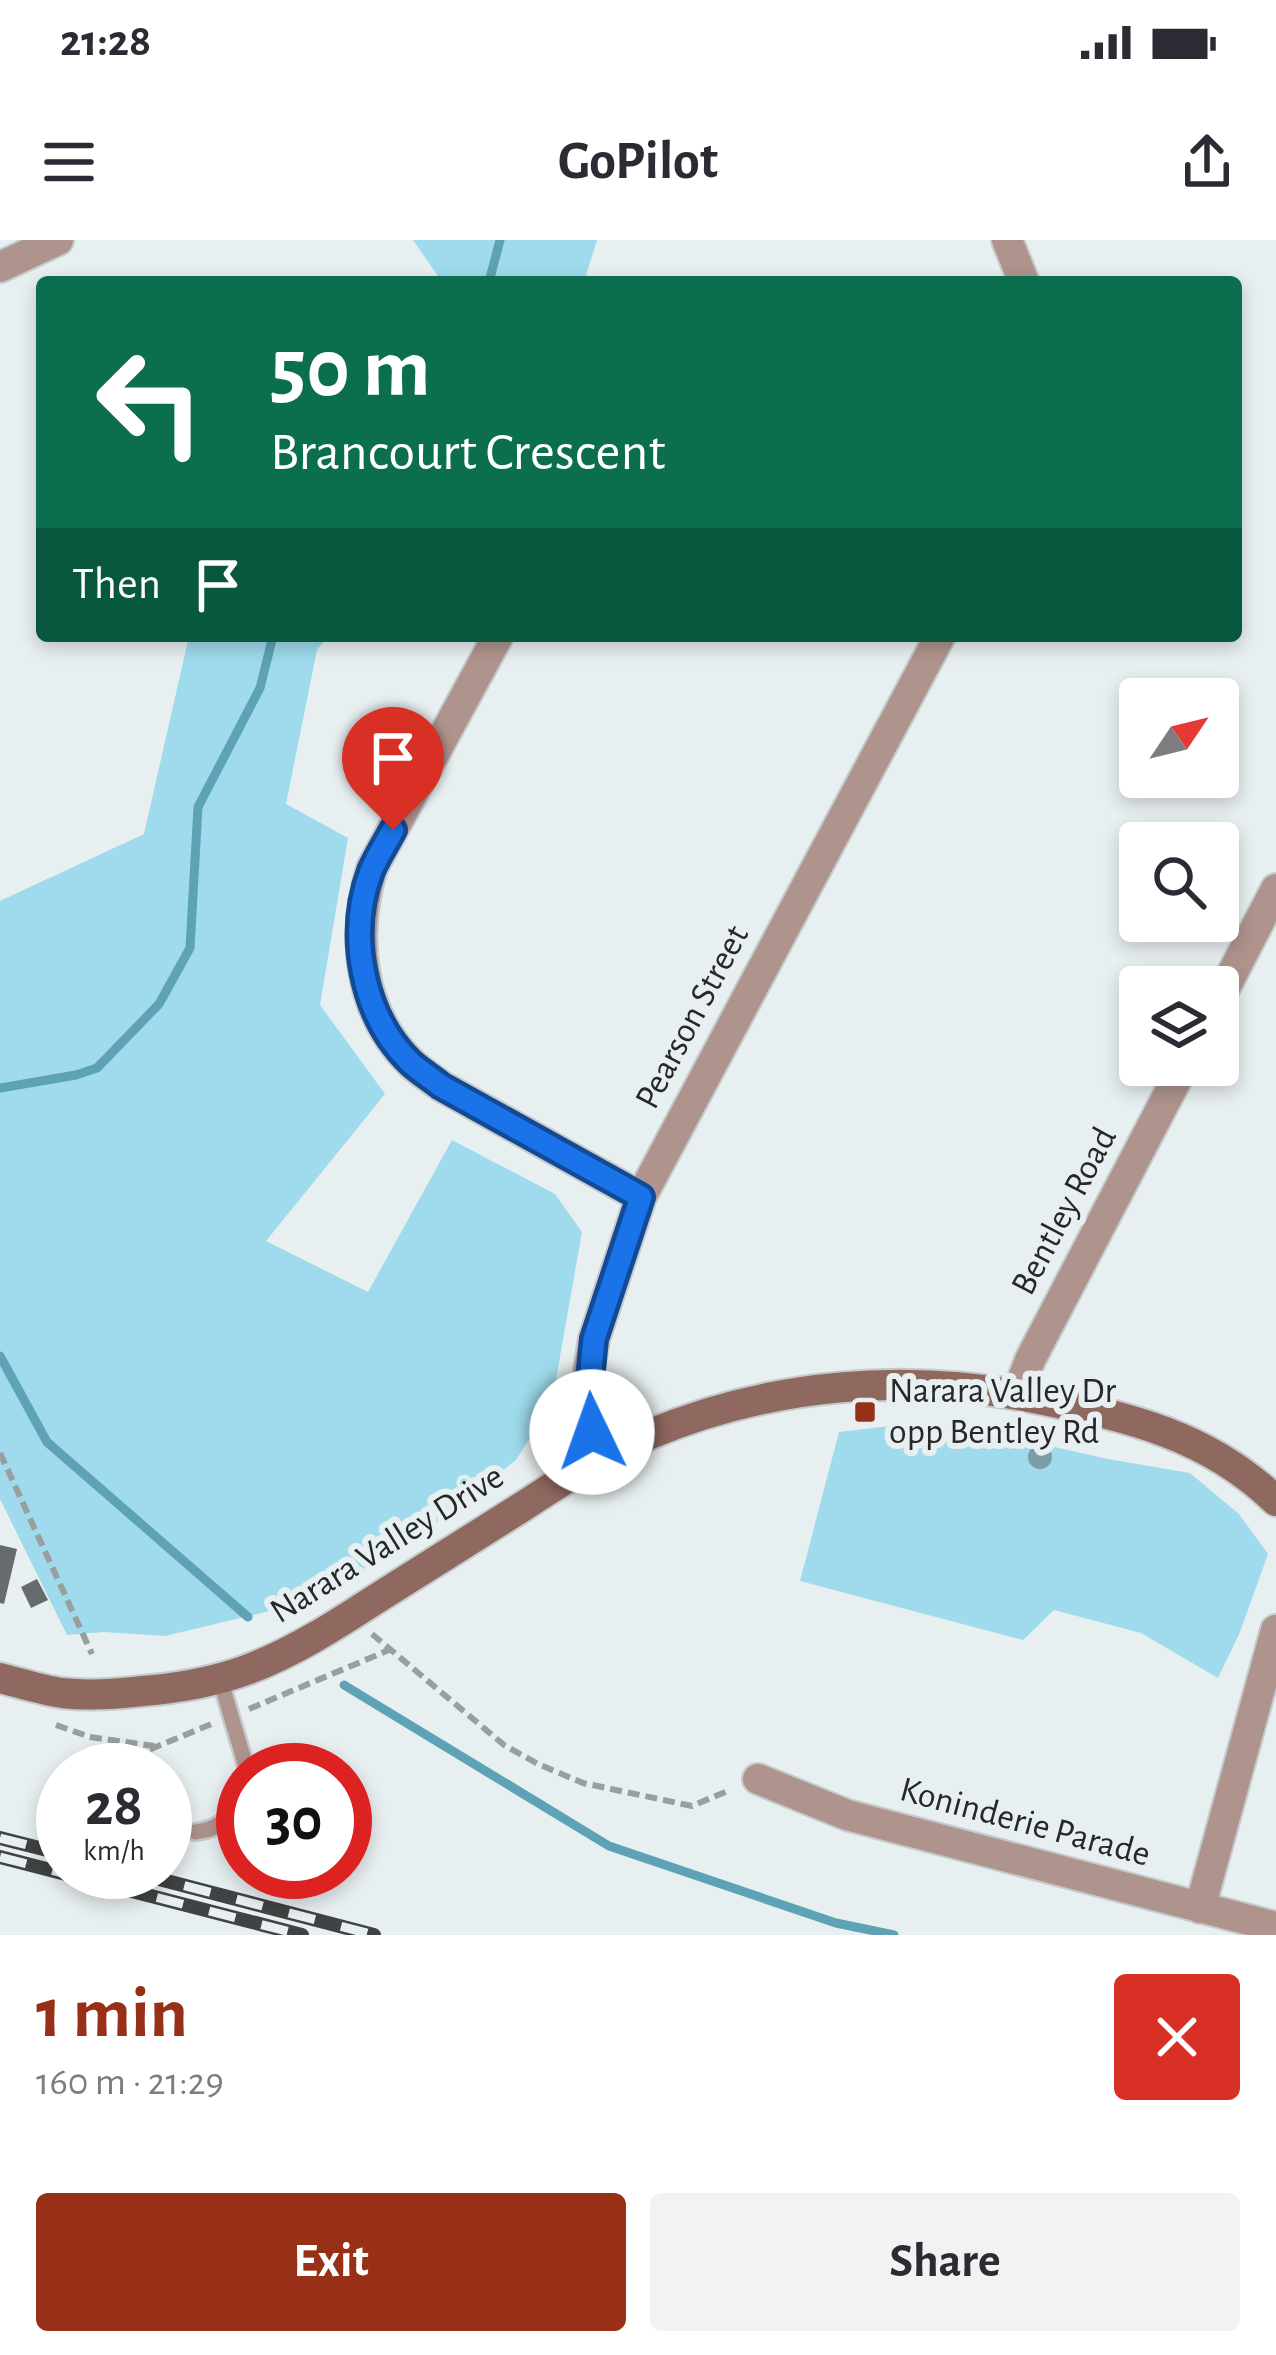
<!DOCTYPE html>
<html lang="en">
<head>
<meta charset="utf-8">
<style>
	:root { --surface:#fff; --page:#f2f2f3; --text:#2b2b33; --muted:#7c7c81; --accent:#983018 }
	body { margin:0; font-family:"Alegreya Sans",sans-serif; background:var(--page); color:var(--text); height:100vh; display:flex; flex-direction:column; font-size:45px; white-space:nowrap }
	* { box-sizing:border-box; margin:0 }
	p { font-size:39px; color:var(--muted) }
	.icon { flex:none; width:66px; height:66px; fill:none; stroke:currentColor; stroke-width:2; stroke-linecap:round; stroke-linejoin:round }
	.map { position:relative; height:1695px; overflow:hidden }
	.sheet { display:flex; flex-direction:column; background:var(--surface); flex:1 }
	.sheet>* { flex:none }
	.top-card { position:absolute; left:36px; top:36px; width:1206px; height:366px; border-radius:12px; box-shadow:0 6px 18px #0003; background:#0b6e4f; color:#fff; overflow:hidden }
	.needle { width:78px; rotate:55deg }
	.buttons { position:absolute; left:1119px; top:438px; display:grid; gap:24px }
	.buttons a { display:grid; place-items:center; width:120px; height:120px; border-radius:12px; background:var(--surface); box-shadow:0 6px 18px #0003; font-size:60px }
	.speed { position:absolute; left:36px; top:1503px; display:flex; gap:24px; font-size:60px; font-weight:700; text-align:center }
	.speed>* { display:grid; place-content:center; width:156px; height:156px; border-radius:50%; background:var(--surface); box-shadow:0 6px 18px #0003; line-height:1 }
	.speed small { font-size:30px; font-weight:400 }
	.speed .limit { border:18px solid #d22; background:#fff; color:#111 }
	.pin { position:absolute; display:grid; place-items:center; width:102px; height:102px; color:#fff; margin:-123px -51px; border-radius:50% 50% 50% 0; rotate:-45deg; box-shadow:0 0 12px #0007 }
	.pin .icon { rotate:45deg }
	.me { position:absolute; width:132px; margin:-66px; rotate:357deg; stroke-linejoin:round; filter:drop-shadow(0 0 9px #0008) }
	.turn { display:flex; align-items:center; gap:42px; height:252px; padding:0 36px; font-size:54px }
	.turn .icon { width:156px; height:156px; stroke-width:2.5 }
	.turn b { display:block; font-size:84px; line-height:102px }
	.then { display:flex; align-items:center; height:114px; padding:0 36px; background:#0003; gap:24px; font-size:45px }
	.round { display:grid; place-items:center; flex:none; width:126px; height:126px; border-radius:12px; background:var(--page) }
	.overview { display:flex; align-items:center; justify-content:space-between; height:204px; padding:0 36px }
	h1 { font-size:72px; font-weight:700; line-height:90px; color:var(--accent) }
	.cta { display:flex; gap:24px; margin-top:auto; padding:24px 36px }
	.cta a { flex:1; height:138px; border-radius:12px; background:var(--accent); color:#fff; font-size:48px; font-weight:700; line-height:138px; text-align:center }
	.cta a+a { background:var(--page); color:var(--text) }
	.status { display:flex; justify-content:space-between; align-items:center; height:84px; padding:0 60px; background:var(--surface); direction:ltr }
	.status svg { height:33px; fill:currentColor }
	header { display:flex; justify-content:space-between; align-items:center; height:156px; padding:0 36px; background:var(--surface); font-size:54px; font-weight:700 }
	.map>svg:first-child { display:block }
</style>
</head>
<body>
<div class="status"><b>21:28</b><svg viewBox="0 0 49 12"><path d="M0 12V9h3v3zM5 12V6h3v6zM10 12V3h3v9zM15 12V0h3v12zM26 1h20v11H26zM47 4h2v5h-2z"/></svg></div>
<header><svg class="icon" aria-label="menu" viewBox="0 0 24 24"><path d="M4 6h16M4 12h16M4 18h16"/></svg>GoPilot<svg class="icon" aria-label="share" viewBox="0 0 24 24"><path d="M12 15V3M7 8l5-5 5 5M5 13v7h14v-7"/></svg></header>
<div class="map">
<svg width="1276" height="1695" viewBox="0 0 1276 1695">
	<rect width="100%" height="100%" fill="#e8eff0"/>
	<!-- green -->
	<path fill="#9fdbec" d="M413,0H597L584,42H428L438,36Z
		M189,396H328L317,410L286,564L348,598L320,765L385,854L266,1001L368,1052L452,900L555,954L582,992L552,1162L516,1220L394,1315L274,1370L165,1396L104,1392L67,1395L0,1259V661L144,594Z
		M898,1185L966,1187L1108,1219L1190,1233L1239,1274L1268,1314L1240,1392L1218,1438L1141,1393L1054,1370L1023,1400L800,1341L839,1192Z"/>
	<g fill="none" stroke-linecap="round" stroke-linejoin="round">
		<!-- stream -->
		<path stroke="#5da3b5" stroke-width="9" d="M489,42L500,0
			M0,848L76,835L97,828L159,764L190,708L198,567L260,448L273,396
			M0,1116L47,1202L248,1377
			M344,1445L609,1606L836,1683L894,1695"/>
	</g>
	<!-- building -->
	<path fill="#666b6d" d="M0,1305L17,1309L4,1364L0,1363Z
		M37,1339L48,1360L31,1368L21,1347Z"/>
	<g fill="none" stroke-linecap="round" stroke-linejoin="round">
		<!-- lane casing -->
		<g stroke="#c5cbcc" stroke-width="20">
			<path id="lane" d="M220,1439L247,1530
				M195,1592C219,1590 232,1576 243,1557"/>
		</g>
		<!-- street casing -->
		<g stroke="#c5cbcc" stroke-width="34">
			<path id="street" d="M1007,0L1024,42
				M0,27L58,0
				M498,396L372,628C352,695 358,771 411,823C419,831 431,838 441,846L641,957
				M1218,761L1276,649
				M1017,1154L1030,1120L1184,825
				M603,1217L592,1192L588,1160L589,1129L594,1099L641,957L940,396
				M758,1539L847,1575L1276,1687
				M1200,1668L1276,1390"/>
		</g>
		<!-- secondary casing -->
		<g stroke="#c5cbcc" stroke-width="34">
			<path id="secondary" d="M0,1438C20,1443 41,1450 62,1453C88,1456 117,1454 143,1451C179,1448 215,1442 249,1429C294,1412 336,1385 376,1359C425,1328 473,1298 522,1267C562,1241 603,1214 648,1195C771,1143 908,1132 1039,1159C1128,1177 1208,1195 1276,1261"/>
		</g>
		<!-- path -->
		<path stroke="#999e9f" stroke-width="6" stroke-dasharray="12 6" stroke-linecap="butt" d="M0,1213L92,1414
			M372,1394L504,1505L538,1524L583,1543L692,1566L730,1550
			M249,1469L389,1410
			M56,1485L90,1497L154,1506
			M100,1530L214,1483"/>
		<!-- lane -->
		<use href="#lane" stroke="#af948d" stroke-width="15"/>
		<!-- street -->
		<use href="#street" stroke="#af948d" stroke-width="30"/>
		<!-- secondary -->
		<use href="#secondary" stroke="#8f685f" stroke-width="30"/>
		<!-- rail casing -->
		<g stroke="#404344" stroke-width="14">
			<path id="rail" d="M0,1598L63,1614
				M0,1617L302,1695
				M132,1632L374,1695"/>
		</g>
		<!-- rail -->
		<use href="#rail" stroke="#e8eff0" stroke-width="9" stroke-dasharray="27" stroke-linecap="butt"/>
	</g>
	<!-- trees -->
	<circle fill="#7c9fa7" cx="1040" cy="1217" r="12"/>
	<g fill="none" stroke-linecap="round" stroke-linejoin="round">
		<!-- route casing -->
		<g stroke="#114b97" stroke-width="30">
			<path id="route" d="M393,590C386,603 377,617 371,631C347,694 362,776 411,823C420,831 431,838 441,846L641,957L594,1099L588,1160L592,1192"/>
		</g>
		<!-- route -->
		<use href="#route" stroke="#1a73e8" stroke-width="21"/>
	</g>
	<!-- markers -->
	<rect fill="#983018" stroke="#e8eff0" stroke-width="4.5" x="853" y="1160" width="24" height="24" rx="6"/>
	<g text-anchor="middle" dominant-baseline="central" stroke-width="12" stroke-linejoin="round" paint-order="stroke">
		<!-- street labels -->
		<g font-size="36" fill="#252728" stroke="#e8eff0">
			<text transform="translate(692 777) rotate(-62)">Pearson Street</text>
			<text transform="translate(1064 971) rotate(-62)">Bentley Road</text>
			<text transform="translate(387 1304) rotate(-32)">Narara Valley Drive</text>
			<text transform="translate(1025 1582) rotate(15)">Koninderie Parade</text>
		</g>
		<!-- poi labels -->
		<g font-size="36" fill="#252728" stroke="#e8eff0" text-anchor="start">
			<text x="889" y="1151">Narara Valley Dr<tspan x="889" dy="41">opp Bentley Rd</tspan></text>
		</g>
	</g>
</svg>
<div class="buttons">
<a><svg class="needle" viewBox="-14 -14 28 28"><path d="M0-13l5 13h-10z" fill="#e53935"/><path d="M0 13l5-13h-10z" fill="#7c7c81"/></svg></a>
<a><svg class="icon" aria-label="search" viewBox="0 0 24 24"><circle cx="10" cy="10" r="6"/><path d="M15 15l6 6"/></svg></a>
<a><svg class="icon" aria-label="layers" viewBox="0 0 24 24"><path d="M12 4l9 5-9 5-9-5zM3 14l9 5 9-5"/></svg></a>
</div>
<div class="speed"><div>28<small>km/h</small></div><div class="limit">30</div></div>
<div class="pin" style="left:393px;top:590px;background:#d93025"><svg class="icon" aria-label="arrive" viewBox="0 0 24 24"><path d="M6 21V4h12l-3 4 3 4H6"/></svg></div>
<svg class="me" style="left:592px;top:1192px" viewBox="-20 -20 40 40"><circle r="19" fill="#fff"/><path d="M0-13L10 11 0 6-10 11z" fill="#1a73e8"/></svg>
<div class="top-card">
<div class="turn"><svg class="icon" aria-label="left" viewBox="0 0 24 24"><path d="M17 20v-9H6M10 6l-5 5 5 5"/></svg><div><b>50 m</b>Brancourt Crescent</div></div>
<div class="then">Then<svg class="icon" aria-label="arrive" viewBox="0 0 24 24"><path d="M6 21V4h12l-3 4 3 4H6"/></svg></div>
</div>
</div>
<section class="sheet">
<div class="overview"><div><h1>1 min</h1><p>160 m · 21:29</p></div><a class="round" style="background:#d93025;color:#fff"><svg class="icon" aria-label="close" viewBox="0 0 24 24"><path d="M6 6l12 12M18 6L6 18"/></svg></a></div>
<div class="cta"><a>Exit</a><a>Share</a></div>
</section>
</body>
</html>
